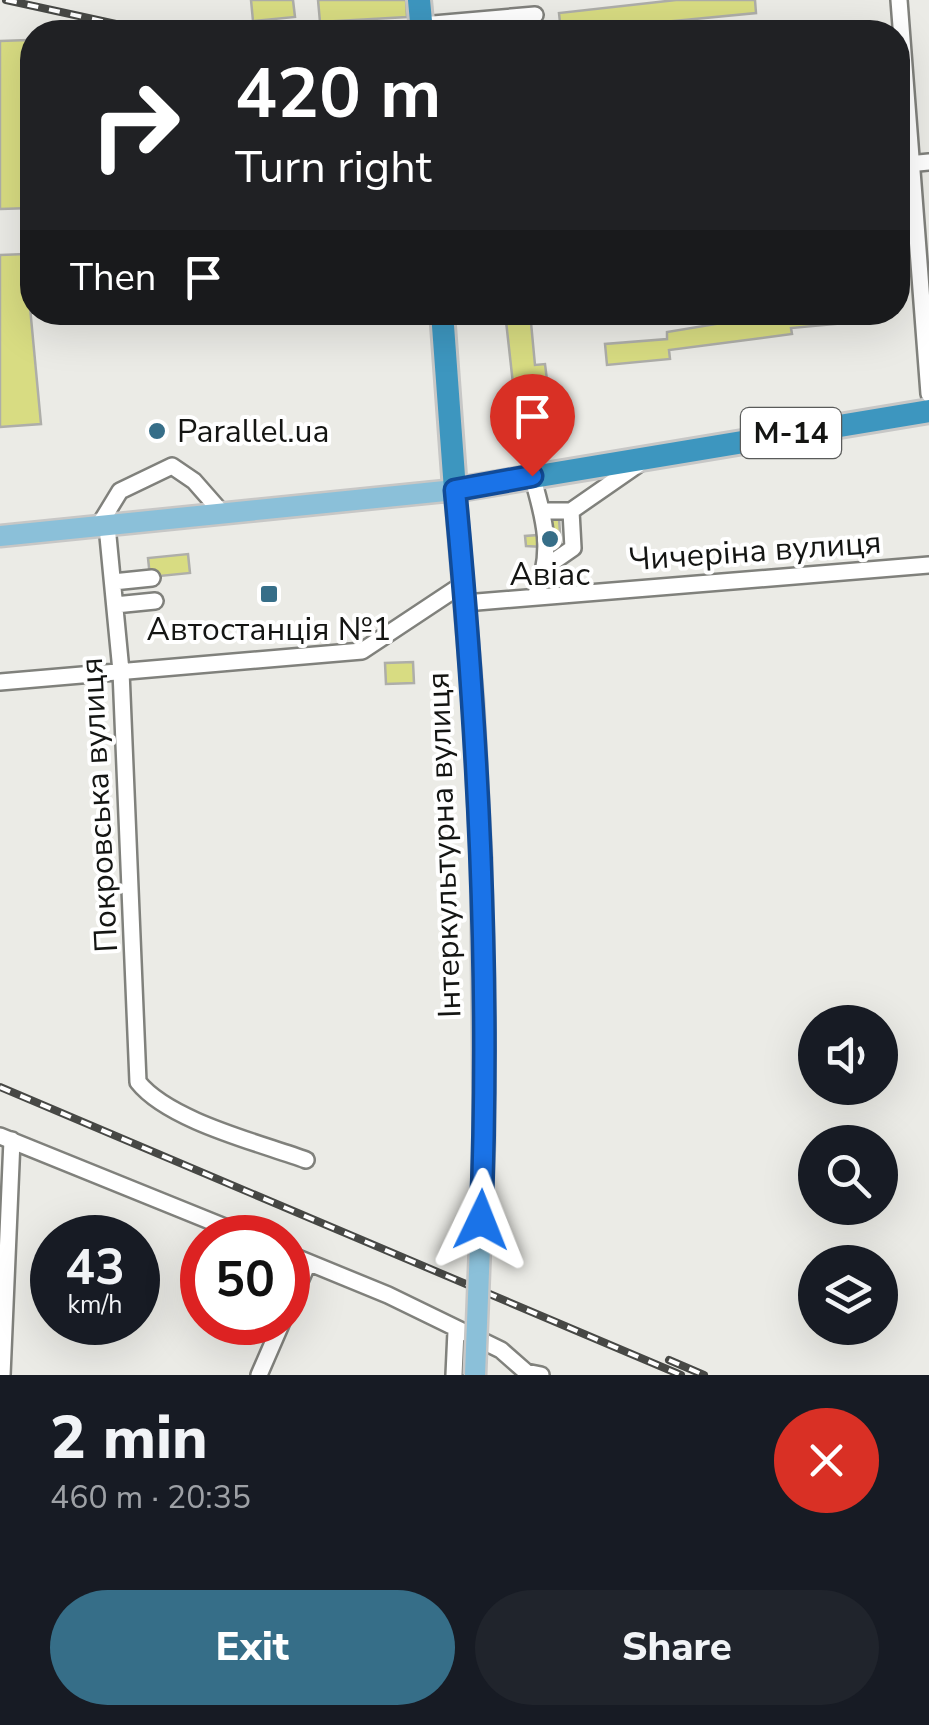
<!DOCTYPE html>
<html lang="en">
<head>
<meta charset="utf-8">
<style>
	:root { --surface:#171b24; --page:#20242c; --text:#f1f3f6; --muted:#9ea1a6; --accent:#366e88 }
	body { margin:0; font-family:"Nunito Sans",sans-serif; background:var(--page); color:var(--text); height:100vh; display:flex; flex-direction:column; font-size:38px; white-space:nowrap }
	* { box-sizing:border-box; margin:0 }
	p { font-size:32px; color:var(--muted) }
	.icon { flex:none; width:55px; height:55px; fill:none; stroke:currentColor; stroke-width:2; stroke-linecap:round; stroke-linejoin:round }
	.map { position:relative; height:1375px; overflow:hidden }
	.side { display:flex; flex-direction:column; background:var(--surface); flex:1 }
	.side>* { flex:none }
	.hud { position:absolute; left:20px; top:20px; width:890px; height:305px; border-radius:40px; box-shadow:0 10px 40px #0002; background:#202124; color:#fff; overflow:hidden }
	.controls { position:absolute; left:798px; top:1005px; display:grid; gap:20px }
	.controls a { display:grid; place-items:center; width:100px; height:100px; border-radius:50%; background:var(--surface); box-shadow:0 10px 40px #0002; font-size:50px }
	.speed { position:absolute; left:30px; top:1215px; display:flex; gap:20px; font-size:50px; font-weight:700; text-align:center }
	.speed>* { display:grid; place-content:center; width:130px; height:130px; border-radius:50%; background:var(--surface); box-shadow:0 10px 40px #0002; line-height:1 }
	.speed small { font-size:25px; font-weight:400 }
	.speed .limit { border:15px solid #d22; background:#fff; color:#111 }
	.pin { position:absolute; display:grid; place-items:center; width:85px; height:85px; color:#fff; margin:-102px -42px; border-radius:50% 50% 50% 0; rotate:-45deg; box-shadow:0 0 10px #0007 }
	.pin .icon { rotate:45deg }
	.me { position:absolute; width:110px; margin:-55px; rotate:2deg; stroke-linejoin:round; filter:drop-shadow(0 0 8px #0008) }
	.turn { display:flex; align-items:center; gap:35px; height:210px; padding:0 50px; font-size:45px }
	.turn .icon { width:130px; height:130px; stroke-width:2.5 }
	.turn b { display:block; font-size:70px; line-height:85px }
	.then { display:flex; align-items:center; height:95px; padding:0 50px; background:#0003; gap:20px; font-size:38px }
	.round { display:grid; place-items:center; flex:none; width:105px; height:105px; border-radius:52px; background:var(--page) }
	.headline { display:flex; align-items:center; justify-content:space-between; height:170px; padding:0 50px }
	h1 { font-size:60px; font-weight:800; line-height:75px }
	.cta { display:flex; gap:20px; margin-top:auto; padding:20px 50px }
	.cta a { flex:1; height:115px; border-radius:60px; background:var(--accent); color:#fff; font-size:40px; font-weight:800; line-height:115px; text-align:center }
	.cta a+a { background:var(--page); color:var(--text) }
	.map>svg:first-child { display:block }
</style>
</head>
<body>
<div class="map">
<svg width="929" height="1375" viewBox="0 0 929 1375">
	<rect width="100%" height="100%" fill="#ebebe6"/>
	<!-- building -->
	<path fill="#d8dc82" stroke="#aeaea9" stroke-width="2.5" d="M251,0H293L295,17L253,21Z
		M318,0H406L407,17L320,22Z
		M676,0H755L756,13L561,32L559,13Z
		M27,40L32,208L0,209V41Z
		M25,254L41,424L0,427V255Z
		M505,312H530L535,365L545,364L547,380L513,384Z
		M789,312H854L855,322L791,328L792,334L669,350L670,359L607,365L605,344L667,339V332Z
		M565,404L567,434L514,439L512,409Z
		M559,518L561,548L526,546L525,536L552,534L551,519Z
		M188,554L190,573L150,577L148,558Z
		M413,662L414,683L386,684L385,663Z"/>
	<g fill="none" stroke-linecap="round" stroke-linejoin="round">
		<!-- minor casing -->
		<g stroke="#80817c" stroke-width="20">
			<path id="minor" d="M899,0L929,394
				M422,25L535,15
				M898,165L929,162
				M532,476C545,520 554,554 535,596
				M543,511H571L643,461
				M107,526L121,671L138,1082C169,1121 260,1143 306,1160
				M98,527L120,491L172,466L194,481L223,514
				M547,566L573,548L571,511
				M113,582L152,578
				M465,603L929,565
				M115,605L155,601
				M0,682L362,651L463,584
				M0,1136L252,1238
				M288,1254L388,1295L501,1350L526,1372L541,1375
				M288,1309L308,1263
				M2,1375L12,1140
				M259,1375L282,1322
				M454,1375L456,1331"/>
		</g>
		<!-- major casing -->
		<g stroke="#c7c7c6" stroke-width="25">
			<path id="major" d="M0,536L455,490L473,702L481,857"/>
		</g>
		<!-- highway casing -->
		<g stroke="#c7c7c6" stroke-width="28">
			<path id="highway" d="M419,0L422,32
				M442,312L455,490L929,411"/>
		</g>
		<!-- minor -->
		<use href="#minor" stroke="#fff" stroke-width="15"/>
		<!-- major -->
		<use href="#major" stroke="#8bc0d9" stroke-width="20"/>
		<!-- highway -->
		<use href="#highway" stroke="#3d96bf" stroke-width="22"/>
		<!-- rail casing -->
		<g stroke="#474845" stroke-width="8">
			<path id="rail" d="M6,0L125,26L290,31
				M0,1087L681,1375
				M669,1360L704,1375"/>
		</g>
		<!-- rail -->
		<use href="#rail" stroke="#fff" stroke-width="4" stroke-dasharray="11" stroke-linecap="butt"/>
		<!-- major-bridge casing -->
		<g stroke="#c7c7c6" stroke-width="25" stroke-linecap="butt">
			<path id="major-bridge" d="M475,1375L484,1142L481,857"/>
		</g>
		<!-- major-bridge -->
		<use href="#major-bridge" stroke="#8bc0d9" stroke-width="20"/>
	</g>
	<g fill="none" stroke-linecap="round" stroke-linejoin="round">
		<!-- route casing -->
		<g stroke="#114b97" stroke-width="25">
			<path id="route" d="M481,1220C491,976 478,733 455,490L532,476"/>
		</g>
		<!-- route -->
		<use href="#route" stroke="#1a73e8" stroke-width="18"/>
	</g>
	<!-- markers -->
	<g fill="#366e88" stroke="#fff" stroke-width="4">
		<circle cx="157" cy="431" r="10"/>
		<circle cx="550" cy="539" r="10"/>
		<rect x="259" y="584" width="20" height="20" rx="5"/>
	</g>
	<g text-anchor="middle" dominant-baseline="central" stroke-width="8" stroke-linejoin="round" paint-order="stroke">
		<!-- shield labels -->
		<rect fill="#fff" stroke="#5a5b5a" stroke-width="2.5" x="741" y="408" width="100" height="50" rx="8"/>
		<g font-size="30" font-weight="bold" fill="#141513">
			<text x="791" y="433">М-14</text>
		</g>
		<!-- poi labels -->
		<g font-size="32" fill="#141513" stroke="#fff">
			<text x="177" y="431" text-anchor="start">Parallel.ua</text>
			<text x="550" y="574">Авіас</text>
			<text x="269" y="629">Автостанція №1</text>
		</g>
		<!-- street labels -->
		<g font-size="32" fill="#141513" stroke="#fff">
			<text transform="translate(755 551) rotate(-4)">Чичеріна вулиця</text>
			<text transform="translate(99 805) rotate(-93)">Покровська вулиця</text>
			<text transform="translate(444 845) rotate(-92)">Інтеркультурна вулиця</text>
		</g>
	</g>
</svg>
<div class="controls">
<a><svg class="icon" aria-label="sound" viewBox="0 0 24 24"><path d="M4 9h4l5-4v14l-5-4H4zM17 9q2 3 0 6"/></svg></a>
<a><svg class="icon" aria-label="search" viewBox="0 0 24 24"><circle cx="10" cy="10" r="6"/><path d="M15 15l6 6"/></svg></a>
<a><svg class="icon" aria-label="layers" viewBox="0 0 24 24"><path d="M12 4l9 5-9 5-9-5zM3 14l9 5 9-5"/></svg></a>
</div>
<div class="speed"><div>43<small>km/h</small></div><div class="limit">50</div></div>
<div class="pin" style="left:532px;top:476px;background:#d93025"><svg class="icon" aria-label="arrive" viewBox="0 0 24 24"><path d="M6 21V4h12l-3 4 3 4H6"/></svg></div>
<svg class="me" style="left:481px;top:1220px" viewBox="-20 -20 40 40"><path d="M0-17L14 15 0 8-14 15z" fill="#1a73e8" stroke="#fff" stroke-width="4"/></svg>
<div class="hud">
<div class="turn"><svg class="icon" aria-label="right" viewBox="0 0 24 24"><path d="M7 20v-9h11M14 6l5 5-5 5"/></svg><div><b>420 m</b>Turn right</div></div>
<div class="then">Then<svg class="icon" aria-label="arrive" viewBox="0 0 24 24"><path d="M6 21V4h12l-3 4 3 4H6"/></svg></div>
</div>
</div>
<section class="side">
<div class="headline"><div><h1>2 min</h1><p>460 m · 20:35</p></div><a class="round" style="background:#d93025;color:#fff"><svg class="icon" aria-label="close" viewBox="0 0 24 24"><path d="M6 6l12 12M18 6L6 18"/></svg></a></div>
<div class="cta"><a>Exit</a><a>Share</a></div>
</section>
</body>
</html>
